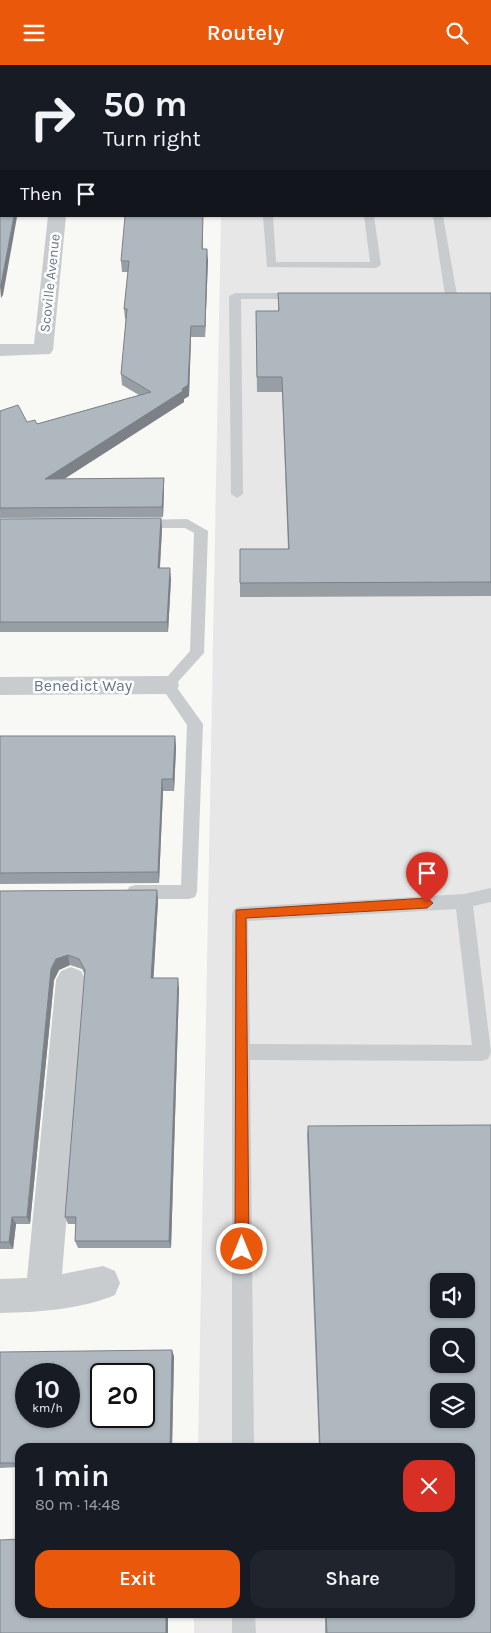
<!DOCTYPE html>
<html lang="en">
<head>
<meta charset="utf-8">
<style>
	:root { --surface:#171b24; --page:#20242c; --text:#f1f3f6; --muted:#9ea1a6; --accent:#ea580c }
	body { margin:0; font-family:Karla,sans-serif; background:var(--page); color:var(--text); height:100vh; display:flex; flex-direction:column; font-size:19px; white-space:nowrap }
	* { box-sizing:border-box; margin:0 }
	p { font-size:16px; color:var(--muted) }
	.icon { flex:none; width:28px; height:28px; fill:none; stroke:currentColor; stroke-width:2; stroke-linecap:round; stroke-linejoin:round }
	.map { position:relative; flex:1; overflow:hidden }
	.sheet { position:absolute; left:15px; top:1378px; width:460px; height:175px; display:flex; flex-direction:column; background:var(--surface); border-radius:15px; box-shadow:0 1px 4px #0004 }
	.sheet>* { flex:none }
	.top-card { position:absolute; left:0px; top:0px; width:491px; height:152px; box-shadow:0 1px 4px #0004; background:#171b24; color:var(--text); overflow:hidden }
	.buttons { position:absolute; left:430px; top:1208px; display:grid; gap:10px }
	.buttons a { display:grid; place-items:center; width:45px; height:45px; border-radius:10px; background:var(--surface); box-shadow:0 1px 4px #0004; font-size:25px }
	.speed { position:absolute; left:15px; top:1298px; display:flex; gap:10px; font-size:25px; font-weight:700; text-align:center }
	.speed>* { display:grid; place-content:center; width:65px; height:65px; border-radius:50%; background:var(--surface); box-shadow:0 1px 4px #0004; line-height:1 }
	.speed small { font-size:12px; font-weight:400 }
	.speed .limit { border:2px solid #111; border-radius:8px; background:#fff; color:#111 }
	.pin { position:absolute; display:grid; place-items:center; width:42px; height:42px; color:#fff; margin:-51px -21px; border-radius:50% 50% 50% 0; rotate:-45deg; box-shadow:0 0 5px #0007 }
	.pin .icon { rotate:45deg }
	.me { position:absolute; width:55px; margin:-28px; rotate:0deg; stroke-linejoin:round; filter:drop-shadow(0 0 4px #0008) }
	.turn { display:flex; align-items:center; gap:18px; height:105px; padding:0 20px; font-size:22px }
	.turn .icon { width:65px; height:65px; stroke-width:2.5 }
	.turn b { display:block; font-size:35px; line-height:42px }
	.then { display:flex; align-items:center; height:48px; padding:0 20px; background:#0003; gap:10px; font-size:19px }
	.round { display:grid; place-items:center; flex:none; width:52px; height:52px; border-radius:15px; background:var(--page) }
	.summary { display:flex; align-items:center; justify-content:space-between; height:85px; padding:0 20px }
	h1 { font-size:30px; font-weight:600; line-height:38px }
	.primary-button { display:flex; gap:10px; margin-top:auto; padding:10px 20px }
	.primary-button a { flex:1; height:58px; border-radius:15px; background:var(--accent); color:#fff; font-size:20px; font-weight:600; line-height:58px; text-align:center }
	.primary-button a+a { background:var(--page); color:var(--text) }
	header { display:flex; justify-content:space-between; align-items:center; height:65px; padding:0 20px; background:var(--accent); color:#fff; font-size:22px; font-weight:600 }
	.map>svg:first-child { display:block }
</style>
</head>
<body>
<header><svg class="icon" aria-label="menu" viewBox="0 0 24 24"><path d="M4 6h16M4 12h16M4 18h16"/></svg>Routely<svg class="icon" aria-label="search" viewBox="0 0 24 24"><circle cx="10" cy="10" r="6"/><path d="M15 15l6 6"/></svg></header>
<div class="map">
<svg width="491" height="1568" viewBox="0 0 491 1568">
	<rect width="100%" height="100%" fill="#f8f8f5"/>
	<!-- built -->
	<path fill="#e6e7e6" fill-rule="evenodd" d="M224,0H491V1568H194V1548H470V1382H198L221,151H490V1ZM439,1216H466V1244H439ZM439,1271H466V1299H439ZM439,1326H466V1354H439Z"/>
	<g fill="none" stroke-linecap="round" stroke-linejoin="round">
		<!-- lane -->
		<path fill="#c8cccf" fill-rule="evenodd" d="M239,0H249V1H240Z
			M461,0H491V4L490,1Z
			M490,73H491V80H490Z
			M263,151H273L276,197H370L364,151H374L381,200L376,203L267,202Z
			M433,151H443L457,230L451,233L445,230Z
			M235,228H299L305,231L299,234H241L243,429L237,433L231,429L229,231Z
			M187,454L208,466L204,588L175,620L203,659L197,827L195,832L189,834H135L129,832L127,827L129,822L135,820H181L187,660L160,620L190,586L194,468L185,463H140L133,459L140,455Z
			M491,823V837L473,841L491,987L488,994L482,996L250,995L254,1382H232V849L234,844L240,842L464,829ZM456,844L472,980L250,979L248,856Z
			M232,1548H255L256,1568H232Z"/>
		<!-- street -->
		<path fill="#c8cccf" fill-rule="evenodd" d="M34,0H50V1H35Z
			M0,90H1V100H0Z
			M48,151H66L53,285L50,289L0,291V279H34Z
			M167,611L176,613L179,620L176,627L167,629L0,630V612Z
			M71,902L81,906L86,915L62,1209L103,1201L115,1206L120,1218L115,1230C79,1245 38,1247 0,1248V1214L27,1213L56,915L61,906Z"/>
	</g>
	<!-- wall -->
	<path fill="#979ea4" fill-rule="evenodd" d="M203,151V184L208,195L205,272H191L189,331L184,334V337L64,414L164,413V424L163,452L0,453V346L27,357L37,359L139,330L122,320L121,309L126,254H125L124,244L128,207H122L121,196Z
		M278,228H491V531L240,532V518L288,484L282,327H257L256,261L278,246Z
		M161,453L162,464L160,503L171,514L168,567H0V454Z
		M0,671H175L176,683L174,726H163L159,818L0,819Z
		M157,825L158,836L153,913L179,923L171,1183H78L75,1176L76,1159H68L65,1152L85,910L82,904L70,900L59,905L54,915L30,1159H16L13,1184H0V826Z
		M491,1060V1568H325V1548H470V1382H319L307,1070L308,1061ZM439,1216H466V1244H439ZM439,1271H466V1299H439ZM439,1326H466V1354H439Z
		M0,1287L174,1291L172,1382H20V1402L0,1403Z"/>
	<!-- shaded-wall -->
	<path fill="#7b8186" d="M14,151H17V152L3,230L1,233L0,221Z
		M207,184L208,195L205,272V261Z
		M191,261V272L189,331L184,334V337L47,425L45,414L182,324Z
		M164,413V424L163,452L162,442Z
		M161,453L162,464L159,514L158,503Z
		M170,503L171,514L168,567L167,557Z
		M175,671L176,683L174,726L173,714Z
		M162,714L163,726L159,818L158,807Z
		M157,825L158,836L153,923L151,913Z
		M68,890L70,900L59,905L54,915L30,1159L27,1152L51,904L56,894Z
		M178,913L179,923L171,1183L169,1176Z
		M12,1152L16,1159L13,1184L9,1177Z
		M172,1285L174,1291L172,1382H170Z
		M166,1548H168V1568H166Z"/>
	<!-- building -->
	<path fill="#b0b8bf" stroke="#7b8186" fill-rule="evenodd" d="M106,0H170V1H106Z
		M0,125H1V151H14L1,220L0,221Z
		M125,151H203L202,184H207L205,261H191L188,320L182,324L183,326L45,414L164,413L162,442L0,443V346L18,340L27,357L35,355L37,359L151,327L121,309L127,244H124L129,196H121Z
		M278,228H491V517L240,518V484H289L282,312H257L256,246H279Z
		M161,453L158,503H170L167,557H0V454Z
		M0,671H175L173,714H162L158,807L0,808Z
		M157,825L151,913H178L169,1176H75L76,1152H65L85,905L79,894L68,890L56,894L51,904L27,1152H12L9,1177H0V826Z
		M491,1060V1568H327L326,1548H470V1382H320L308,1061ZM439,1216H466V1244H439ZM439,1271H466V1299H439ZM439,1326H466V1354H439Z
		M172,1285L170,1382H20V1398H0V1287ZM26,1309H69V1351H26ZM101,1309H144V1351H101Z
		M20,1474V1548H166V1568H0V1475Z"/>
	<!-- route -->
	<path fill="#ea580c" stroke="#983908" d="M427,833L433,838L427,843L246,853L249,1184L247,1189L242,1191L237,1189L235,1184L236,845Z"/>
	<g text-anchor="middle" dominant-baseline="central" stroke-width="5" stroke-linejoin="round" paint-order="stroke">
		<!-- far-street labels -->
		<g font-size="14" fill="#647789" stroke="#fff">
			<text transform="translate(50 218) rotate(-84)">Scoville Avenue</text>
		</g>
		<!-- street labels -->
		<g font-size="16" fill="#647789" stroke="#fff">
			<text x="83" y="620">Benedict Way</text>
		</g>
	</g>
</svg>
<div class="buttons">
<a><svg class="icon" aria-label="sound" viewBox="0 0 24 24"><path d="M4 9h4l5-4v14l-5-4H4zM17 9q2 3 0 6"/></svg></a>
<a><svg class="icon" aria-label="search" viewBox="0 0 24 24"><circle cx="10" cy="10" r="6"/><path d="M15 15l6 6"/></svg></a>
<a><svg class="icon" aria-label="layers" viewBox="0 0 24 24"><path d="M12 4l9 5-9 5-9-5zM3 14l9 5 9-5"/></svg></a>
</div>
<div class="speed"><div>10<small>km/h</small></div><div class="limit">20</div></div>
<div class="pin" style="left:427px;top:838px;background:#d93025"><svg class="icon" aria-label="arrive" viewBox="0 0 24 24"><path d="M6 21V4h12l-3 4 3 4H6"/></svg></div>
<svg class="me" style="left:242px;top:1184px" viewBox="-20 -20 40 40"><circle r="17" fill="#ea580c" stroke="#fff" stroke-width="3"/><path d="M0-11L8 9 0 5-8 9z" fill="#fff"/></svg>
<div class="top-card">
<div class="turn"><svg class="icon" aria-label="right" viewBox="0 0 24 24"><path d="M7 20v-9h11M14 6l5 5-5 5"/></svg><div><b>50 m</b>Turn right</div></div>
<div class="then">Then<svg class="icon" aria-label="arrive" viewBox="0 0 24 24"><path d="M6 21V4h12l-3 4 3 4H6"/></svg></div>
</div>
<section class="sheet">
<div class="summary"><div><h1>1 min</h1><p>80 m · 14:48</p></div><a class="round" style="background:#d93025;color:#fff"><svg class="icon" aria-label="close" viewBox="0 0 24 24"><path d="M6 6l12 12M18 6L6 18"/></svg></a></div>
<div class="primary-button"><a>Exit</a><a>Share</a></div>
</section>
</div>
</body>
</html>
